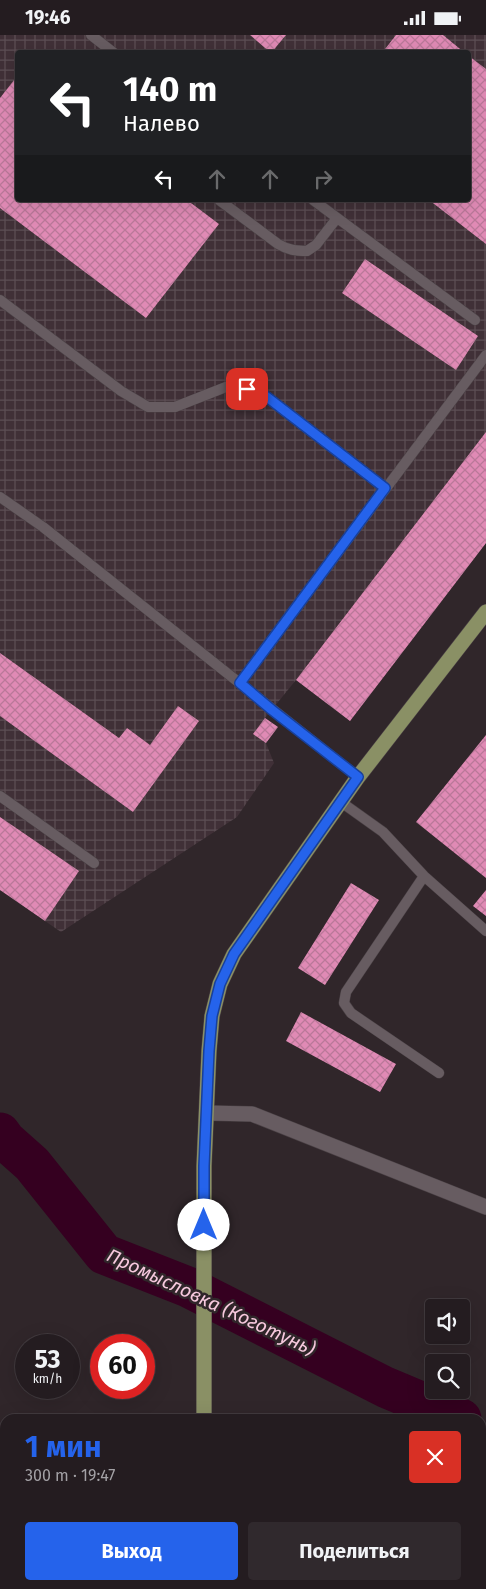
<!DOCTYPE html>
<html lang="ru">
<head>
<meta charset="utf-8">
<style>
	:root { --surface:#241c20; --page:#30292d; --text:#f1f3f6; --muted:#a3a1a5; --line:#413a3e; --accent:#2563eb }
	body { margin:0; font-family:"Fira Sans",sans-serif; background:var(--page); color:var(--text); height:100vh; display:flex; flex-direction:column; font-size:19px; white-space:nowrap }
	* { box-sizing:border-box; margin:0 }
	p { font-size:16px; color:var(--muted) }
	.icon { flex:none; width:28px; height:28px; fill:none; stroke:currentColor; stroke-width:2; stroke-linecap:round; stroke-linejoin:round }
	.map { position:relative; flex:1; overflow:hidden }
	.drawer { position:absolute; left:0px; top:1379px; width:486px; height:176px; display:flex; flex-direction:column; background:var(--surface); border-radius:15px 15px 0 0; box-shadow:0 5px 20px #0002,0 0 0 1px var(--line) }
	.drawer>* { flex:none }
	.hud { position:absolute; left:15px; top:15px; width:456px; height:152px; border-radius:5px; box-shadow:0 5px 20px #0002,0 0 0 1px var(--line); background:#202124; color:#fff; overflow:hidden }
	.fabs { position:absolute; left:425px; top:1264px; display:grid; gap:10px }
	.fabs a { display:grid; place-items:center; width:45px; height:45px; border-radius:5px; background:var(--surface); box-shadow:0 5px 20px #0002,0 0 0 1px var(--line); font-size:25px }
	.speed { position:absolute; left:15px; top:1299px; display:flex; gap:10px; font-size:25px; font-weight:700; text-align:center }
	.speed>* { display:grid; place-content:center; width:65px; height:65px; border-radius:50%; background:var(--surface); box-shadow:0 5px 20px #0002,0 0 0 1px var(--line); line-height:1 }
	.speed small { font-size:12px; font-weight:400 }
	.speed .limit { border:8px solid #d22; background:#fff; color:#111 }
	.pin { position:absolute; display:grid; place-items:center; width:42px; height:42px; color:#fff; margin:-21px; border-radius:10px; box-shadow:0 2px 8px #0006 }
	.me { position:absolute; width:55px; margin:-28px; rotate:0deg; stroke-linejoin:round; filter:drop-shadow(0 0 4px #0008) }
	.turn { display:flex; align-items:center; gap:18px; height:105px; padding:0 25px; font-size:22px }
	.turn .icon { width:65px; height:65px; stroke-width:2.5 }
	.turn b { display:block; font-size:35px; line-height:42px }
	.lanes { display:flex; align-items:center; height:48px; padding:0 25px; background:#0003; justify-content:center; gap:25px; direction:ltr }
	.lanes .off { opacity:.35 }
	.round { display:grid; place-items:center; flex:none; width:52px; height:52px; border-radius:5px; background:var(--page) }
	.overview { display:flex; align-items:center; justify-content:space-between; height:85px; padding:0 25px }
	h1 { font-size:30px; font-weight:700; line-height:38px; color:var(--accent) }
	.primary-button { display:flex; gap:10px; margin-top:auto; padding:10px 25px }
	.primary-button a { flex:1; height:58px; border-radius:5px; background:var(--accent); color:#fff; font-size:20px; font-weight:700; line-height:58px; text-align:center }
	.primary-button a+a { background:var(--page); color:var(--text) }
	.status { display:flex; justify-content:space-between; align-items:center; height:35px; padding:0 25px; background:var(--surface); direction:ltr }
	.status svg { height:14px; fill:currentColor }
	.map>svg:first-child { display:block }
</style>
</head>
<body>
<div class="status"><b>19:46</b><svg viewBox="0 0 49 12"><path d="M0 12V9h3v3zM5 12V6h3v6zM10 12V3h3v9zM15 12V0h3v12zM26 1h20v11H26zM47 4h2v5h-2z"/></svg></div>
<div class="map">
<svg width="486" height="1554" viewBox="0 0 486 1554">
	<defs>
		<pattern id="industrial-grid" width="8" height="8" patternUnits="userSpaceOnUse" patternTransform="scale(1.25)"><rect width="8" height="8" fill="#403037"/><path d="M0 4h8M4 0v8" fill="none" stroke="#5c4e54"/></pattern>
		<pattern id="building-cross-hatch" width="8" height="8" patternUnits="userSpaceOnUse" patternTransform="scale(1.25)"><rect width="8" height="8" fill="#e08ab5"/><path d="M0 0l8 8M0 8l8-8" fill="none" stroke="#ba7899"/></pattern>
	</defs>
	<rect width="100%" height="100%" fill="#30262a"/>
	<!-- industrial -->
	<path fill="url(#industrial-grid)" fill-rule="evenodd" d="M0,0H486V508L350,686L296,645L265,683L278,692L266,708L274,728L237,782L61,897L0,855ZM18,18H469V165H18Z
		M481,1431L486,1432V1554H297L296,1550H481Z"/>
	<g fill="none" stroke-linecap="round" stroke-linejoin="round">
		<!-- river -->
		<path stroke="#350020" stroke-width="41" d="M0,1098L5,1105L32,1129L104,1219L188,1252L385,1352L461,1384"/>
	</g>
	<!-- building -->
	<path fill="url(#building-cross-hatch)" d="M250,0H286L271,18Z
		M396,0H443L465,18H382Z
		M469,21L486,34V209L429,165H469Z
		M18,40V165H187L219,189L146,283L0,173V63Z
		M365,224L478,301L456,335L342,258Z
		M486,397V508L350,686L296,645Z
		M0,618L119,703L127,693L150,710L178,671L199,686L133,777L0,681Z
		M265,683L278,692L266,708L253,699Z
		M486,700V843L416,787Z
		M0,782L79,836L45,886L0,855Z
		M351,848L379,865L325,950L298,933Z
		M486,855V881L473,871Z
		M301,977L396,1029L380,1057L286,1006Z
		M481,1469L486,1470V1507L481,1505Z
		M317,1550H386L385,1554H316Z"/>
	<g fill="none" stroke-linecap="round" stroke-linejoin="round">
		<!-- lane casing -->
		<g stroke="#4a4145" stroke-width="11">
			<path id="lane" d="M91,0L114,18
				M219,165L278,209C288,215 296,216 307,216L316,210L337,183
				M313,165L475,285
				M0,265L121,356L148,372H175L231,350L263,359L385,453
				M0,462L43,492L358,742
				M240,648L486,320
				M0,761L94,828
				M341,767L383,797L424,841L486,896
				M424,841L346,957L344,968L351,978L439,1038
				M481,1518L486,1520"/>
		</g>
		<!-- street casing -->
		<g stroke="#4a4145" stroke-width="16">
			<path id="street" d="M207,1078L252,1079L486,1172"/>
		</g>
		<!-- primary casing -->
		<g stroke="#4a4145" stroke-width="16">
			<path id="primary" d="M204,1384V1131L209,1016L212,981L220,949L234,919L358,742L486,577
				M209,1550V1554"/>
		</g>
		<!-- lane -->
		<use href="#lane" stroke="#675c61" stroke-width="10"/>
		<!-- street -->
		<use href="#street" stroke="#675c61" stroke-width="15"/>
		<!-- primary -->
		<use href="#primary" stroke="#8a9065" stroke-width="15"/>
	</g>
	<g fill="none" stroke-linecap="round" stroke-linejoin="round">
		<!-- route casing -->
		<g stroke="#184099" stroke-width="12">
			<path id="route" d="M204,1190V1131L209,1016L212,981L220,949L234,919L358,742L272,675L240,648L385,453L263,359L247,354"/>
		</g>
		<!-- route -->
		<use href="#route" stroke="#2563eb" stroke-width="9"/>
	</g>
	<g text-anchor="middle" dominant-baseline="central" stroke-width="5" stroke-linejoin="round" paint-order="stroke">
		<!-- water labels -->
		<g font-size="19" font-style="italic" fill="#f7c9de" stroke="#30262a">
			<text transform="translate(211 1267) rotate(25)">Промысловка (Коготунь)</text>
		</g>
	</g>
</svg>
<div class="fabs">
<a><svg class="icon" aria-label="sound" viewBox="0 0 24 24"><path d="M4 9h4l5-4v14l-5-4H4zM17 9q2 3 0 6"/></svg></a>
<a><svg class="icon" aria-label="search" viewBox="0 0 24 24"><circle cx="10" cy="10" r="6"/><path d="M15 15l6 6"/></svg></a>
</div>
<div class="speed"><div>53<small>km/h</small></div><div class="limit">60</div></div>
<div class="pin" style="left:247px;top:354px;background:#d93025"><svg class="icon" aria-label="arrive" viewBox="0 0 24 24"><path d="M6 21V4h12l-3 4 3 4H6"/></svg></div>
<svg class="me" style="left:204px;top:1190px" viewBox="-20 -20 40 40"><circle r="19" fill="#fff"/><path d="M0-13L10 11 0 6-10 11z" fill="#2563eb"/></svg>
<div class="hud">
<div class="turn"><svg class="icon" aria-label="left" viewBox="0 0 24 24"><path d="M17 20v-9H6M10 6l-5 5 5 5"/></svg><div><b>140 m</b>Налево</div></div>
<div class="lanes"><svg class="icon" aria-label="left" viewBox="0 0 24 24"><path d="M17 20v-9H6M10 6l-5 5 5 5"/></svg><svg class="icon off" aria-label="ahead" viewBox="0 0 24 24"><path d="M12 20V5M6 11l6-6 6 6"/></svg><svg class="icon off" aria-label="ahead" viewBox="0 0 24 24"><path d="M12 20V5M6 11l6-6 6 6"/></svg><svg class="icon off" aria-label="right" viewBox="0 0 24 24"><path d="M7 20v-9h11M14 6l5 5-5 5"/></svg></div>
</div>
<section class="drawer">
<div class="overview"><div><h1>1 мин</h1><p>300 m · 19:47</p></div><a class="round" style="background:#d93025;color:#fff"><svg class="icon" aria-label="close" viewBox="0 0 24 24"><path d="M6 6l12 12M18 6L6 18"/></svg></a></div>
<div class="primary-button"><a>Выход</a><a>Поделиться</a></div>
</section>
</div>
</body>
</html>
